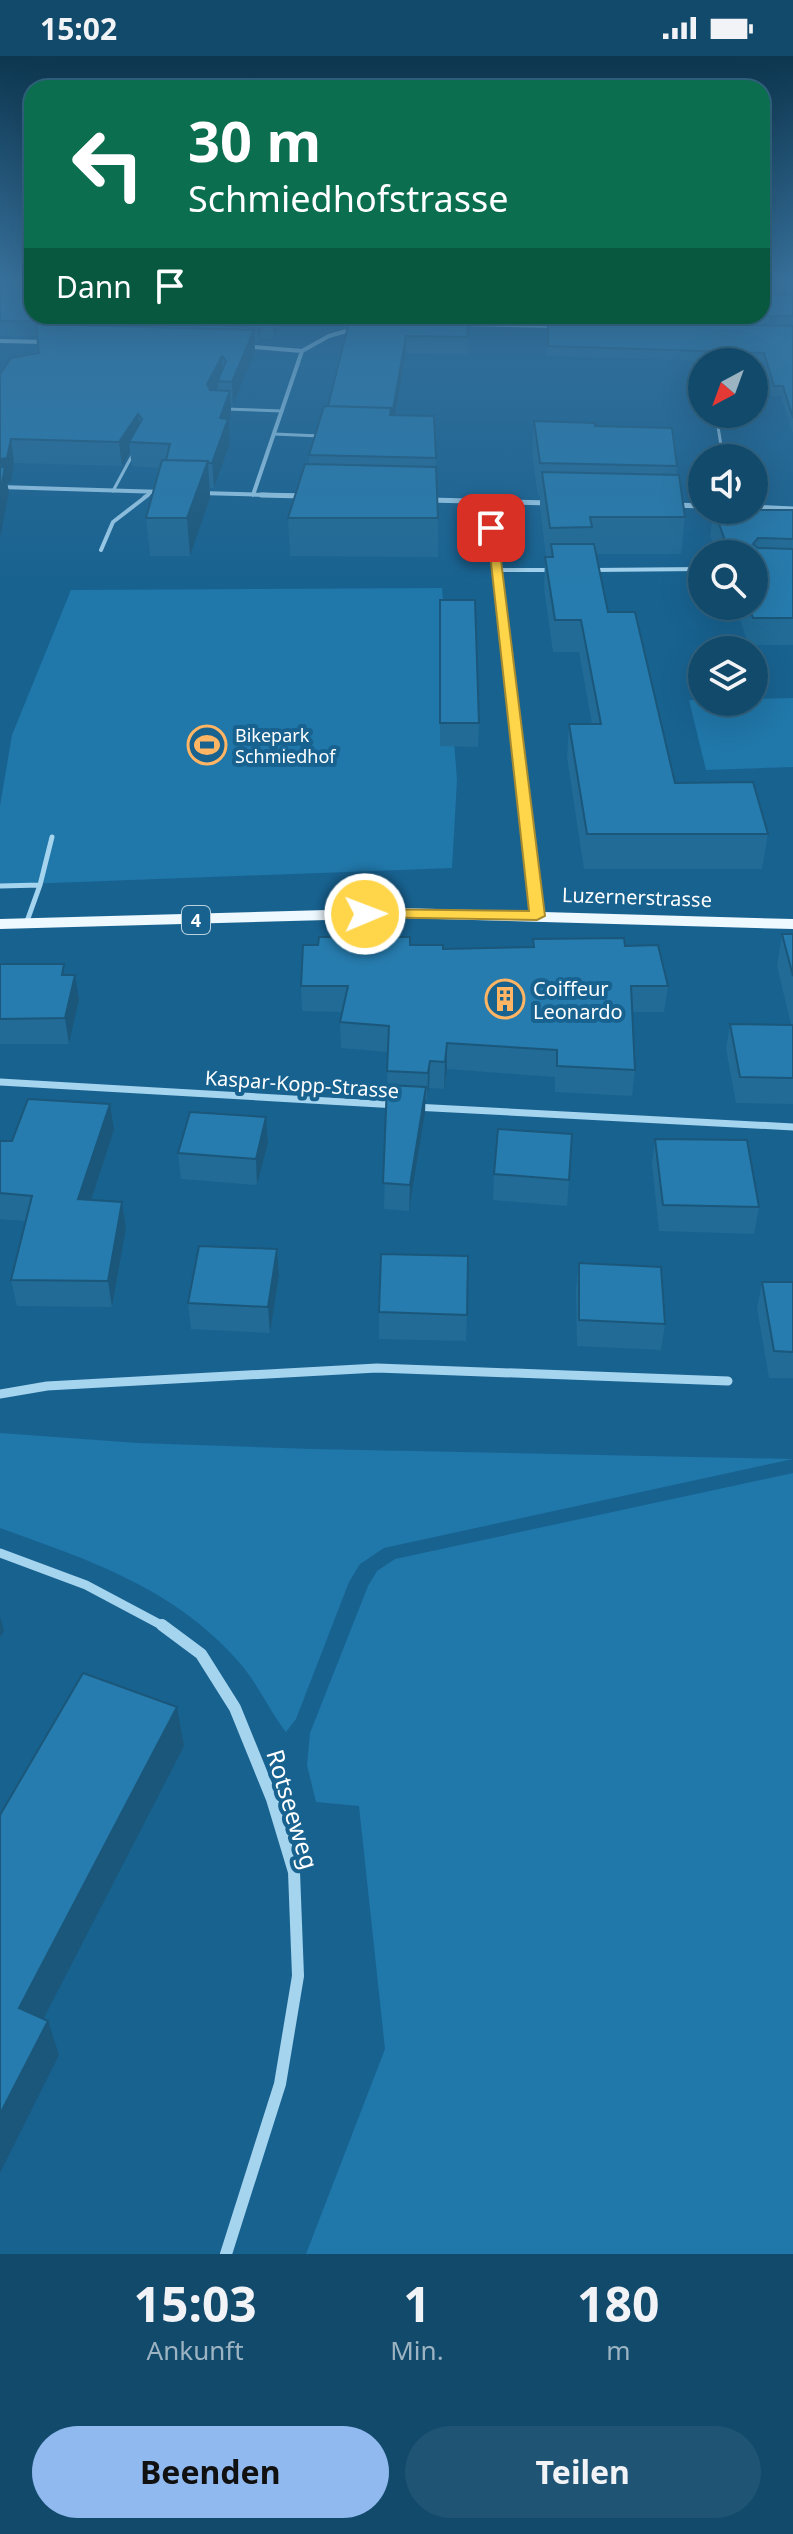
<!DOCTYPE html>
<html lang="de">
<head>
<meta charset="utf-8">
<style>
	:root { --surface:#124a6c; --page:#1f5474; --text:#f1f3f6; --muted:#9cb3c2; --line:#31627f; --accent:#90b9f0 }
	body { margin:0; font-family:"Noto Sans",sans-serif; background:var(--page); color:var(--text); height:100vh; display:flex; flex-direction:column; font-size:30px; white-space:nowrap }
	* { box-sizing:border-box; margin:0 }
	p { font-size:26px; color:var(--muted) }
	.icon { flex:none; width:44px; height:44px; fill:none; stroke:currentColor; stroke-width:2; stroke-linecap:round; stroke-linejoin:round }
	.map { position:relative; height:2198px; overflow:hidden }
	.panel { display:flex; flex-direction:column; background:var(--surface); flex:1 }
	.panel>* { flex:none }
	.hud { position:absolute; left:24px; top:24px; width:746px; height:244px; border-radius:24px; box-shadow:0 8px 32px #0002,0 0 0 2px var(--line); background:#0b6e4f; color:#fff; overflow:hidden }
	.needle { width:52px; rotate:221deg }
	.fabs { position:absolute; left:688px; top:292px; display:grid; gap:16px }
	.fabs a { display:grid; place-items:center; width:80px; height:80px; border-radius:50%; background:var(--surface); box-shadow:0 8px 32px #0002,0 0 0 2px var(--line); font-size:40px }
	.pin { position:absolute; display:grid; place-items:center; width:68px; height:68px; color:#fff; margin:-34px; border-radius:16px; box-shadow:0 4px 12px #0006 }
	.me { position:absolute; width:88px; margin:-44px; rotate:89deg; stroke-linejoin:round; filter:drop-shadow(0 0 6px #0008) }
	.turn { display:flex; align-items:center; gap:28px; height:168px; padding:0 32px; font-size:36px }
	.turn .icon { width:104px; height:104px; stroke-width:2.5 }
	.turn b { display:block; font-size:56px; line-height:68px }
	.then { display:flex; align-items:center; height:76px; padding:0 32px; background:#0003; gap:16px; font-size:30px }
	.eta { display:flex; justify-content:space-evenly; align-items:center; height:136px; text-align:center }
	.eta b { font-size:48px; font-weight:700; line-height:56px }
	.action { display:flex; gap:16px; margin-top:auto; padding:16px 32px }
	.action a { flex:1; height:92px; border-radius:48px; background:var(--accent); color:#111; font-size:32px; font-weight:700; line-height:92px; text-align:center }
	.action a+a { background:var(--page); color:var(--text) }
	.status { display:flex; justify-content:space-between; align-items:center; height:56px; padding:0 40px; background:var(--surface); direction:ltr }
	.status svg { height:22px; fill:currentColor }
	.map>svg:first-child { display:block }
</style>
</head>
<body>
<div class="status"><b>15:02</b><svg viewBox="0 0 49 12"><path d="M0 12V9h3v3zM5 12V6h3v6zM10 12V3h3v9zM15 12V0h3v12zM26 1h20v11H26zM47 4h2v5h-2z"/></svg></div>
<div class="map">
<svg width="793" height="2198" viewBox="0 0 793 2198">
	<rect width="100%" height="100%" fill="#186290"/>
	<!-- green -->
	<path fill="#2077a9" d="M442,532L457,724L452,812L0,829V750L12,679L71,534Z
		M793,642V711L706,714L689,644L754,646V643Z
		M0,1377L138,1387L312,1393L793,1403L384,1492L360,1508L349,1526L296,1663L286,1676C269,1654 257,1626 238,1605C174,1532 89,1504 0,1472Z
		M793,1417V2198H306L385,1993L359,1750L316,1746L307,1709L310,1677L368,1530L377,1515L395,1503Z"/>
	<g fill="none" stroke-linecap="round" stroke-linejoin="round">
		<!-- service-far2 -->
		<path stroke="#a5d4ef" stroke-width="3" d="M226,353L282,355
			M716,358L723,402
			M274,378L320,380
			M113,435L134,396
			M144,441L152,436"/>
		<!-- service-far1 -->
		<path stroke="#a5d4ef" stroke-width="4" d="M101,494L113,466L148,439
			M496,514H552
			M592,514L702,513"/>
		<!-- service -->
		<path stroke="#a5d4ef" stroke-width="5" d="M40,829L52,781
			M0,830L40,829L26,868"/>
		<!-- minor-far4 -->
		<path stroke="#a5d4ef" stroke-width="4" d="M462,268L556,270
			M0,285L46,286
			M243,290L302,295
			M0,431L163,436
			M201,437L303,440
			M253,439L302,295L329,280L357,272"/>
		<!-- minor-far3 -->
		<path stroke="#a5d4ef" stroke-width="5" d="M261,439L303,440
			M429,444L551,447
			M488,446L521,722
			M673,449L702,450
			M754,451L793,453"/>
		<!-- minor-far2 -->
		<path stroke="#a5d4ef" stroke-width="7" d="M520,720L537,860
			M0,1026L397,1049
			M414,1051L793,1071"/>
		<!-- minor-far1 -->
		<path stroke="#a5d4ef" stroke-width="9" d="M0,1338L47,1330L377,1312L728,1325
			M0,1497L86,1529L165,1571"/>
		<!-- minor -->
		<path stroke="#a5d4ef" stroke-width="12" d="M162,1569L201,1598L235,1652L272,1743L294,1816L298,1920L280,2028L226,2198"/>
		<!-- primary -->
		<path fill="#edf8ff" fill-rule="evenodd" d="M400,852L793,863V873L400,862L0,873V863Z"/>
	</g>
	<!-- wall -->
	<path fill="#216b96" d="M0,224L32,260H282L274,283H260L259,287L254,286L255,296L233,349H231V359L229,367L230,387L214,432H210V442L190,500H150L146,462L159,412L132,410L130,397L122,410L14,407L11,426L7,427L9,436L0,483V318L39,297L37,280H0Z
		M762,224H793V378L781,340H772L763,307L547,300V260H762Z
		M352,260H470L467,299L406,297L396,359L436,402L438,462V501L290,500L288,462L309,408V399L328,350Z
		M534,365L595,370L677,410L676,419L685,461L681,498H596L608,556L675,727L768,778L762,813H584L567,701L569,668H592L579,596H553L544,532L545,501H546L540,451V440H538L532,397Z
		M714,454H793V589H749L735,550H754V498H717L710,479Z
		M440,544L479,667L478,691L440,690Z
		M782,878H793V968H791L777,910Z
		M533,883L625,890L668,930L664,956H632L635,1014L632,1040L555,1036V1021L447,1013L444,1033L429,1032L427,1044H425V1057L409,1155L384,1153L388,996L341,992L340,966L343,956L302,955L301,930L410,889L443,893L532,891Z
		M0,908L66,919L79,944L69,988H0Z
		M730,968L793,969V1048L736,1047L726,993Z
		M266,1061L268,1087L257,1129L181,1123L178,1097Z
		M114,1074L91,1144L122,1146L126,1172L112,1251L17,1250L11,1224L26,1165L0,1163V1085H12Z
		M655,1083L759,1151L754,1178L659,1175L652,1108Z
		M494,1118L569,1124L567,1150L493,1144Z
		M277,1193L279,1219L270,1277L191,1273L188,1247Z
		M579,1207L665,1268L661,1294L577,1290L576,1233Z
		M762,1226H793V1322H769L757,1252Z
		M379,1256L467,1259L466,1285L379,1283Z"/>
	<!-- shaded-wall -->
	<path fill="#1b577a" d="M197,260H208L194,282L193,267Z
		M276,260H282L274,283L273,268Z
		M260,268V283L259,287L258,272Z
		M254,274L255,296L233,349L232,326Z
		M406,280V297L392,378V359Z
		M222,300L223,323L218,325V332L209,351L207,328Z
		M230,335L231,359L229,367L230,387L214,432L212,407L220,362Z
		M138,358L141,382L129,386L130,397L122,410L119,386Z
		M11,383L14,407L11,426L7,427L9,436L0,483V403Z
		M208,405L210,442L190,500L187,462Z
		M75,919L79,944L69,988L65,962Z
		M447,987V1013L444,1033L445,1006Z
		M430,1005L429,1032L427,1044L428,1017Z
		M426,1031L425,1057L409,1155L410,1129Z
		M110,1048L114,1074L83,1169L78,1143Z
		M266,1061L268,1087L257,1129L256,1103Z
		M122,1146L126,1172L112,1251L108,1225Z
		M277,1193L279,1219L270,1277L268,1251Z
		M0,1560L4,1575L0,1581Z
		M177,1651L184,1690L31,1987L19,1952Z
		M48,1965L59,1999L0,2117V2058Z"/>
	<!-- building -->
	<path fill="#267cae" stroke="#1b577a" stroke-width="2" d="M0,224H32V260H197L193,267L0,265Z
		M762,224H793V229L762,230Z
		M762,236L763,238L793,239V260H762Z
		M207,260H276L273,268H260L258,272L204,268Z
		M368,260H469L467,281L406,280L392,359H391V352L328,350L350,262Z
		M548,265L793,270V362L783,330H774L764,297L548,290Z
		M36,268L254,274L232,326L218,325L226,305L222,300L207,328L210,334L230,335L220,362L228,363L212,407H207L208,405L166,404L170,388L129,386L142,363L138,358L119,386L11,383L7,402L0,403V318L11,302L39,297Z
		M324,350L391,352L390,359L434,360L436,402L309,399Z
		M534,365L595,367V370L672,372L677,410L540,407Z
		M162,404L208,405L187,462H146Z
		M305,408L436,411L438,462H288Z
		M0,411H5L0,437Z
		M542,416L679,419L685,461H590L592,471L550,472Z
		M714,454H793V483L758,482L753,488L758,492L793,493V562H753L748,550H754V498H730Z
		M551,488H594L608,556H635L675,727L753,726L768,778H587L569,668H601L581,564H555L545,501H553Z
		M440,544H475L479,667H440Z
		M782,878H793V920Z
		M319,881H410V889H443V893L534,891L533,883L624,882L625,890L658,889L668,930H631L635,1014L557,1010V994L447,987L445,1006L430,1005L428,1017L387,1015L389,970L340,966L348,930H301L303,889H318Z
		M0,908H64L62,919H75L65,962L0,963Z
		M730,968L793,969V1022L740,1021Z
		M387,1029L426,1031L410,1129L383,1127Z
		M28,1043L110,1048L78,1143L122,1146L108,1225L11,1224L32,1140L0,1137V1085H12Z
		M190,1056L266,1061L256,1103L178,1097Z
		M498,1073L572,1078L569,1124L494,1118Z
		M655,1083L747,1084L759,1151L663,1149Z
		M199,1190L277,1193L268,1251L188,1247Z
		M381,1198L468,1200L467,1259L379,1256Z
		M579,1207L661,1211L665,1268L579,1264Z
		M762,1226H793V1296L774,1295Z
		M83,1617L177,1651L19,1952L48,1965L0,2058V1759Z"/>
	<!-- sky -->
	<linearGradient id="sky" x2="0" y2="1"><stop stop-color="#0d364f"/><stop offset="0.42" stop-color="#37719c"/><stop offset="1" stop-color="#37719c" stop-opacity="0"/></linearGradient>
	<rect width="793" height="532" fill="url(#sky)"/>
	<!-- route -->
	<path fill="#ffd54a" stroke="#a68a30" stroke-width="2" d="M487,470L497,472L545,860L537,864L360,861V855L365,853L529,855Z"/>
	<!-- icons -->
	<defs>
		<g id="stadium-ring" transform="scale(2)"><circle r="9.5" fill="#186290" stroke="#ffb563" stroke-width="1.5"/><path d="M0-5a6.5 5 0 1 0 0 10a6.5 5 0 1 0 0-10ZM-3.5-1.8h7v3.6h-7Z" fill="#ffb563"/></g>
		<g id="building-ring" transform="scale(2)"><circle r="9.5" fill="#186290" stroke="#ffb563" stroke-width="1.5"/><path d="M-4-6H4V6H1V3H-1V6H-4ZM-2.5-4.3h1.7v1.8h-1.7ZM.8-4.3h1.7v1.8H.8ZM-2.5-1h1.7V.8h-1.7ZM.8-1h1.7V.8H.8Z" fill="#ffb563"/></g>
	</defs>
	<g fill-rule="evenodd">
		<use href="#stadium-ring" x="207" y="689"/>
		<use href="#building-ring" x="505" y="943"/>
	</g>
	<g text-anchor="middle" dominant-baseline="central" stroke-width="8" stroke-linejoin="round" paint-order="stroke">
		<!-- far-poi labels -->
		<g font-size="18" fill="#fff" stroke="#186290" text-anchor="start">
			<text x="235" y="679">Bikepark<tspan x="235" dy="21">Schmiedhof</tspan></text>
		</g>
		<!-- shield labels -->
		<rect fill="#186290" stroke="#bad0de" stroke-width="2" x="182" y="850" width="28" height="28" rx="6"/>
		<g font-size="18" font-weight="bold" fill="#fff">
			<text x="196" y="864">4</text>
		</g>
		<!-- street labels -->
		<g font-size="20" fill="#fff" stroke="#186290">
			<text transform="translate(637 841) rotate(2)">Luzernerstrasse</text>
			<text transform="translate(302 1028) rotate(4)">Kaspar-Kopp-Strasse</text>
		</g>
		<!-- poi labels -->
		<g font-size="20" fill="#fff" stroke="#186290" text-anchor="start">
			<text x="533" y="932">Coiffeur<tspan x="533" dy="23">Leonardo</tspan></text>
		</g>
		<!-- near-street labels -->
		<g font-size="24" fill="#fff" stroke="#186290">
			<text transform="translate(293 1753) rotate(73)">Rotseeweg</text>
		</g>
	</g>
</svg>
<div class="fabs">
<a><svg class="needle" viewBox="-14 -14 28 28"><path d="M0-13l5 13h-10z" fill="#e53935"/><path d="M0 13l5-13h-10z" fill="#9cb3c2"/></svg></a>
<a><svg class="icon" aria-label="sound" viewBox="0 0 24 24"><path d="M4 9h4l5-4v14l-5-4H4zM17 9q2 3 0 6"/></svg></a>
<a><svg class="icon" aria-label="search" viewBox="0 0 24 24"><circle cx="10" cy="10" r="6"/><path d="M15 15l6 6"/></svg></a>
<a><svg class="icon" aria-label="layers" viewBox="0 0 24 24"><path d="M12 4l9 5-9 5-9-5zM3 14l9 5 9-5"/></svg></a>
</div>
<div class="pin" style="left:491px;top:472px;background:#d93025"><svg class="icon" aria-label="arrive" viewBox="0 0 24 24"><path d="M6 21V4h12l-3 4 3 4H6"/></svg></div>
<svg class="me" style="left:365px;top:858px" viewBox="-20 -20 40 40"><circle r="17" fill="#ffd54a" stroke="#fff" stroke-width="3"/><path d="M0-11L8 9 0 5-8 9z" fill="#fff"/></svg>
<div class="hud">
<div class="turn"><svg class="icon" aria-label="left" viewBox="0 0 24 24"><path d="M17 20v-9H6M10 6l-5 5 5 5"/></svg><div><b>30 m</b>Schmiedhofstrasse</div></div>
<div class="then">Dann<svg class="icon" aria-label="arrive" viewBox="0 0 24 24"><path d="M6 21V4h12l-3 4 3 4H6"/></svg></div>
</div>
</div>
<section class="panel">
<div class="eta">
<div><b>15:03</b><p>Ankunft</p></div>
<div><b>1</b><p>Min.</p></div>
<div><b>180</b><p>m</p></div>
</div>
<div class="action"><a>Beenden</a><a>Teilen</a></div>
</section>
</body>
</html>
